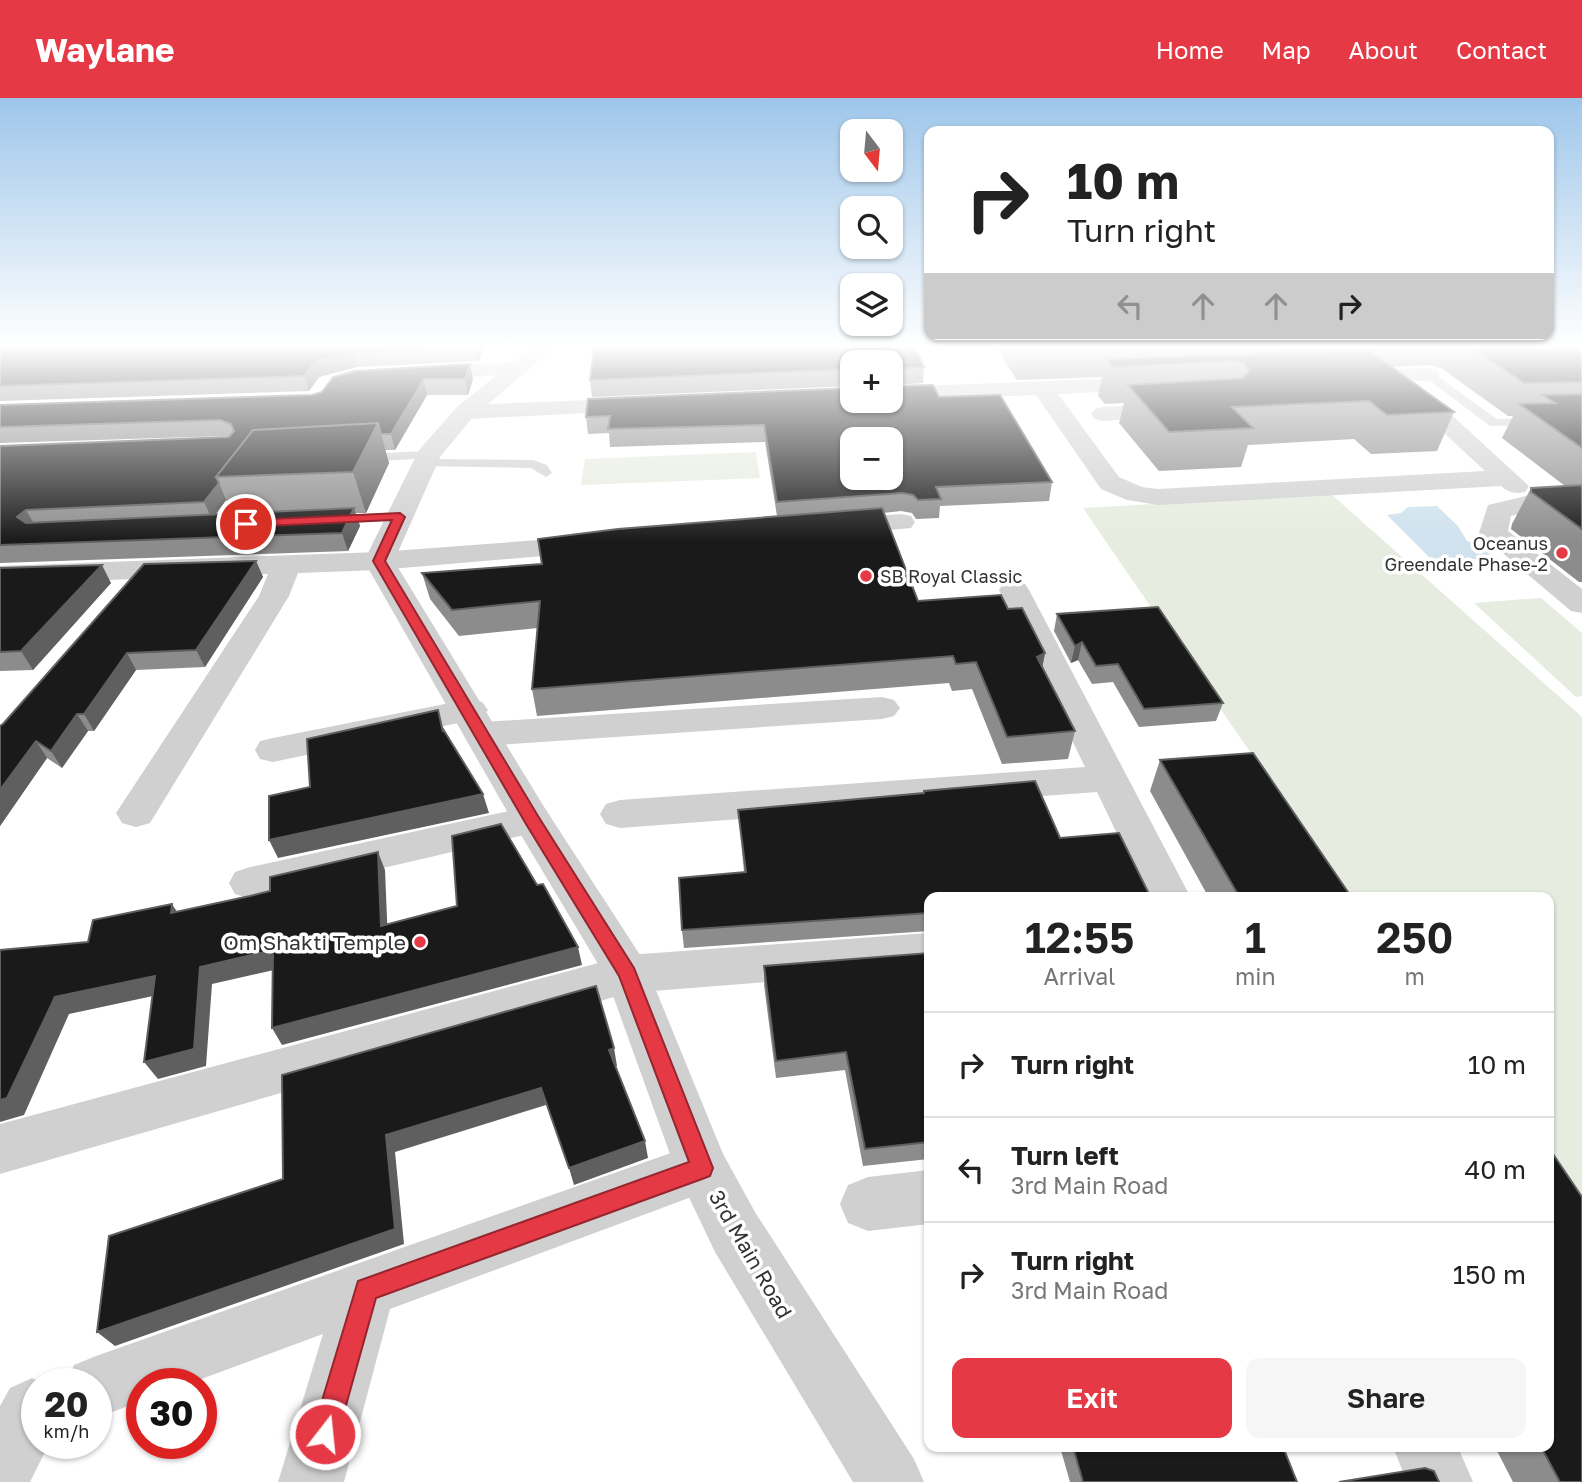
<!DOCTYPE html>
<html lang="en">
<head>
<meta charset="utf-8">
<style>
	:root { --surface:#fff; --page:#f6f6f6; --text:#222; --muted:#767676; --line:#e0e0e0; --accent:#e63946 }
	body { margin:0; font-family:"Golos Text",sans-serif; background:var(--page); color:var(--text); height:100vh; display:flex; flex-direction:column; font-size:26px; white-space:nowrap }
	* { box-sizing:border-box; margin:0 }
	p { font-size:23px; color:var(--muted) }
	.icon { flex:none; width:38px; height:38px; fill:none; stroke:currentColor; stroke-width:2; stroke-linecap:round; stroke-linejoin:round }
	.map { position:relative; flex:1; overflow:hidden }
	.sheet { position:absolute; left:924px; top:794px; width:630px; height:560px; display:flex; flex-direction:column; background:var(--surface); border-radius:14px; box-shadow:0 2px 5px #0004 }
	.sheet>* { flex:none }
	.banner { position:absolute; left:924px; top:28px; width:630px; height:214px; border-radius:14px; box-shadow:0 2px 5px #0004; background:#fff; color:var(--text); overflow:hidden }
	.needle { width:46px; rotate:164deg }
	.buttons { position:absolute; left:840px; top:21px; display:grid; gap:14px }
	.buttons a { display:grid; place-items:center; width:63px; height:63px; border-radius:14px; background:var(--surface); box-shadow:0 2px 5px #0004; font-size:35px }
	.speed { position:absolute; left:21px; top:1270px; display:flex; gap:14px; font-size:35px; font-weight:700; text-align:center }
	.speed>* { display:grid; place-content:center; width:91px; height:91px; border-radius:50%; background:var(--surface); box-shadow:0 2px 5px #0004; line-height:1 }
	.speed small { font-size:18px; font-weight:400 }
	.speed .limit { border:10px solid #d22; background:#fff; color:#111 }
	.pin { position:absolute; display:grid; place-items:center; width:60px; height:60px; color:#fff; margin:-30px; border:4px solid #fff; border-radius:50%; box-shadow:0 2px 7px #0007 }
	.me { position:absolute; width:77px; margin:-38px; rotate:16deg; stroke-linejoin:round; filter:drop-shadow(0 0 5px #0008) }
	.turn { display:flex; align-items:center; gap:24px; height:147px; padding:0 28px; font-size:32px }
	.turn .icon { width:91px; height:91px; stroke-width:2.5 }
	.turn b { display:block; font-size:49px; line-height:60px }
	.lanes { display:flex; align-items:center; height:66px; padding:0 28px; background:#0003; justify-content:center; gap:35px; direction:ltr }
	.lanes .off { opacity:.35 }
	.eta { display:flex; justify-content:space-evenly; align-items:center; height:119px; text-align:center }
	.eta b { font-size:42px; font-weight:600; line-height:49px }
	.button { display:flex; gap:14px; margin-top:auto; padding:14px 28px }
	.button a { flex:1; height:80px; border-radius:14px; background:var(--accent); color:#fff; font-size:28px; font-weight:600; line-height:80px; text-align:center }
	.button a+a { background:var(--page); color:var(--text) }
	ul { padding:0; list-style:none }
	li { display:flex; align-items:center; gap:21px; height:105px; padding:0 28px; border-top:2px solid var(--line) }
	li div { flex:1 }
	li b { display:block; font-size:26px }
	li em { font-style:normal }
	header { display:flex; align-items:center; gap:42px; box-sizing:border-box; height:98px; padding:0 35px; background:var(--accent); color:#fff }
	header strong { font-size:33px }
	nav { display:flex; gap:38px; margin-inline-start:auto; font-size:24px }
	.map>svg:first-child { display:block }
</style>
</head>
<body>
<header>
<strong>Waylane</strong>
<nav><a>Home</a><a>Map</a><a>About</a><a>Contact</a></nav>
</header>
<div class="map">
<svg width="1582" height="1384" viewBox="0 0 1582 1384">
	<rect width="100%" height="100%" fill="#fff"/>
	<!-- green -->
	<path fill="#e6ecdf" d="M756,354L760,380L581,387L585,361Z
		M1331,396L1582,619V1137L1549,1088V800H1350L1083,410Z
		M1541,500L1582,535V598L1576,599L1474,505Z"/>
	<!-- water -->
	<path fill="#cfe2ee" d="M1437,408L1458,428L1467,443L1490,451L1489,462L1473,461L1468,472L1433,463L1387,417L1401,415L1408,409Z"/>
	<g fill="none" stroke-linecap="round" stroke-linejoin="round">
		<!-- service -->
		<path fill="#d0d0d0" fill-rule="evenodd" d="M1425,275H1433L1497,321L1582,319V327L1490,328L1425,279Z
			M428,353L432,354V360L362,364L356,360L362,356Z
			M425,361L533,362L547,367L552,375L546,379L531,370L421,368V362Z
			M400,415L407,419L405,422L331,426L324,422L331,418Z"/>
		<!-- minor -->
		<path fill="#d0d0d0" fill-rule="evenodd" d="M516,264L524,265L527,270L524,275L420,283L412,281L409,276L412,271L420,269Z
			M1429,270L1437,272L1440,277L1437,282L1350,286L1342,284L1339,279L1342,274L1350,272Z
			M1154,279L1162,281L1165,286L1162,291L1058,296L1119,379L1142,389L1158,391L1485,373L1403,297L1400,292L1403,287H1419L1529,388L1525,394C1515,396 1509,395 1501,388L1158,407L1127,402L1101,391L1036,297L891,303V289Z
			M640,300L648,302L652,307L648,312L465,321L457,319L453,314L457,309L465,307Z
			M1174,305L1182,307L1186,312L1182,317L1103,323L1095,321L1091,316L1095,311L1103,309Z
			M1582,394V410L1538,411L1511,418L1508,433L1582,491V515L1571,513L1479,435L1488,407L1538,395Z
			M901,416L911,418L915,424L911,430L837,437L827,435L823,429L827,423L837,421Z
			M592,438L602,441L606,447L602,453L379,472L298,475L289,498L150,725L136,729L122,725L116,715L259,498L268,476L0,486V468L379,454Z
			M1014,483L1025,486L1029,492L1191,800H1148L1097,694L620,730L606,726L600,716L606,706L620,702L1085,669L999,492L1003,486Z
			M882,599L894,602L900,610L894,618L882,621L483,648L470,644L465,636L470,628L483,624Z
			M470,601L482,604L488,612L482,620L273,664L260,661L255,652L260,643L273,640Z
			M532,708L546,712L552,722L546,732L250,801L235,796L229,785L235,774L250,769Z
			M929,835V871L628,895L0,1076V1026L628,857Z
			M702,1044L721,1052L729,1070L721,1088L390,1211L344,1384H278L323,1236L188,1286H142V1303L96,1320V1286H66L74,1267L96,1258Z
			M929,1072V1126L868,1133L848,1125L840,1106L848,1087L868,1079Z
			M32,1280L46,1286H37V1346H49L30,1384H0V1308L10,1290Z
			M1393,1349H1458L1473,1384H1407Z"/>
		<!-- tertiary -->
		<path fill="#d0d0d0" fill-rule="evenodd" d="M532,249H555L473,319L440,359L394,463L546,712L644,863L723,1056L755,1114L914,1361L924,1384H853L715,1154L675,1070L607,881L512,722L364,463L419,352L457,309Z"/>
	</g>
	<!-- wall -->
	<path fill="#8c8c8c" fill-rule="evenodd" d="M0,249H483L479,263L357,269L319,279L309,293L0,303Z
		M594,249H915L924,269L923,285L891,287V264H852V288L592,299L590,282Z
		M996,249H1575L1582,252V484H1579L1511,431L1512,426L1531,390L1565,388L1502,340L1513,318H1508L1441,270L1429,267L1391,269L1454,314L1437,353L1371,356L1354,341L1248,347L1241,369L1159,373L1119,325L1124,305L1105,306L1098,298L1102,279L1017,282Z
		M333,279L473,281L468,297H427L395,352H385L389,365L366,415H356L360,428L348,453L0,465V348L229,339L226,338L0,345V307L312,297L322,294ZM226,402L231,416L215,417Z
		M939,299L1052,384L1049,403L940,408L939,420L916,421L912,415L901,413L883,415L918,503L1008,511L1045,555L1042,569L1075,633L1068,661L1002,666L972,591L952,593L949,585L537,618L532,591L538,530L459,538L430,501L422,475L542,466L777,418L765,344L610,349L609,335L588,336L586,319Z
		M256,463L263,479L205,569L136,572L94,633H88L62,670L47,660L0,728V628Z
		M0,470L111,485L33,572L0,573Z
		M1057,516L1223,605L1216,623L1139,629L1113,584L1092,586L1078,562L1071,565L1054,533Z
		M1160,662L1352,800H1209L1150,693Z
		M924,693L929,800V833L684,850L682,832L744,774L738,712L924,695Z
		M929,855V1061L863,1068L845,972L776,980L764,887V868Z
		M1060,1349H1283L1297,1384H1070Z
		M1495,1349H1549L1582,1384H1513Z"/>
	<!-- shaded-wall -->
	<path fill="#5f5f5f" d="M476,249H483L479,263Z
		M353,255L357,269L319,279L309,293L304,278L315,264Z
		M470,266L473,281L468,297L465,281Z
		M424,281L427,297L395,352L391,336Z
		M378,325L389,365L366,415L353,374Z
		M219,385L226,402L212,421L204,404Z
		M354,410L360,428L348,453L342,435Z
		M26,412L36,429L27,437L17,419Z
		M256,463L263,479L205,569L196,552Z
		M102,467L111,485L33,572L21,553Z
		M1082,544L1078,562L1071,565L1075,548Z
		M127,555L136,572L94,633L84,616Z
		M1045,555L1040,582L1037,559Z
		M77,616L88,633L62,670L51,653Z
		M36,643L47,660L0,728V692Z
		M483,696L489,715L278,760L269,742Z
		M378,754L385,772L388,845L381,828Z
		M172,806L183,823L171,815Z
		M578,849L582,867L282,947L272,930Z
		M273,852L283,870L212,886L206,968L158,981L144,964L200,869Z
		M155,878L167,895L69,916L24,1017L0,1024V1002L55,899Z
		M614,950L617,968L612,969L609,952Z
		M541,990L546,1007L395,1054L404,1146L115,1248L97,1234L386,1037Z
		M645,1043L648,1060L574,1087L569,1070Z"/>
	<!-- building -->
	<path fill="#1a1a1a" stroke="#5f5f5f" stroke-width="2" fill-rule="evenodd" d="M0,249H464L353,255L315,264L304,278L0,288Z
		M594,249H915L924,269L891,271V264H852V271L590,282Z
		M1470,249H1575L1582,252V284L1524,285Z
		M1368,252L1454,314L1387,317L1369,303L1232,309L1253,330L1169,334L1128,287L1242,280L1249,273L1243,265L1234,263L1112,269L1106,261Z
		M470,266L465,281H424L391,336H381L378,325L253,332L216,379L219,385L204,404L26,412L17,419L26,425L354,410L342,435L0,447V348L229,339L234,333L231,326L220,322L0,329V307L312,297L322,294L333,279L355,273Z
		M933,287L939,299L1000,297L1052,384L936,389L941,401L918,402L913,397L902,395L777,404L764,327L608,331L610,318L586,319L588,301L852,290V303H891V288ZM852,341H891V380H852Z
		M1582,296V350L1519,306L1555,305L1542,297Z
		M378,325L353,374L216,379L253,332Z
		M1582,387V431L1531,394V390Z
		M882,410L918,503L1001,497L1008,511L1022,510L1045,555L1037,559L1075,633L1007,639L976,564L956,566L953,558L532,591L540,503L452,512L422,475L542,466L538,441L618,431Z
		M256,463L196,552L127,555L84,616H77L51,653L36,643L0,692V628L3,626L144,466Z
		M102,467L21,553L0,554V470Z
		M1158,509L1223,605L1144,611L1118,566L1096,568L1082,544L1075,548L1057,516Z
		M438,612L443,634V631L483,696L269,742V698L310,689L307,641Z
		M1253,655L1352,800H1240L1160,662Z
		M1035,683L1060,740L1119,735L1151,800H929V815L682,832L679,780L746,774L738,712L924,695V693Z
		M501,726L537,787L543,786L578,849L272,930L273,852L200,869L194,951L144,964L155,878L55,899L7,1000L0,1002V852L88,844L93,822L172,806L171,815L250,798L270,793V779L378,754L381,828L457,808L452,738Z
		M929,855V1044L865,1051L846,954L776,963L764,868Z
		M596,888L614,950L609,952L645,1043L569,1070L541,990L386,1037L395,1131L97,1234L109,1138L283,1081L282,977Z
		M1549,1050L1582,1099V1384H1560L1541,1349H1549Z
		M1073,1349H1283L1297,1384H1083Z
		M1425,1370L1434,1373L1439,1384H1339Z"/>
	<!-- sky -->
	<linearGradient id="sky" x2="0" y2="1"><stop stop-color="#9ec6ea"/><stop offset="0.56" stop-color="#fff"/><stop offset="1" stop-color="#fff" stop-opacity="0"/></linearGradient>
	<rect width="1582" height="443" fill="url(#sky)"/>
	<!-- route -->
	<path fill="#e63946" stroke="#96252e" stroke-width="2" d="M400,415L405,419L385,463L538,718L634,870L713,1070L710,1078L702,1081L376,1200L338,1336L334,1345L325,1349L316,1345L312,1336L358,1183L689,1064L619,878L526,726L373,463L392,422L246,429L240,426L246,422Z"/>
	<!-- markers -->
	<g fill="#e63946" stroke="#fff" stroke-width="2.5">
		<circle cx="1562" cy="455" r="7"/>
		<circle cx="866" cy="478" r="7"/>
		<circle cx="420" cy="844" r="7"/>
	</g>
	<g text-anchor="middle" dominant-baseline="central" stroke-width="7" stroke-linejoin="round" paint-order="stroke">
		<!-- far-poi labels -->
		<g font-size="18" fill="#333" stroke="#fff" text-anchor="end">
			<text x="1548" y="445">Oceanus<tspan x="1548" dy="21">Greendale Phase-2</tspan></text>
			<text x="880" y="478" text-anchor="start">SB Royal Classic</text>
		</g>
		<!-- poi labels -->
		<g font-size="21" fill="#333" stroke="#fff" text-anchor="end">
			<text x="406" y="844">Om Shakti Temple</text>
		</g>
		<!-- street labels -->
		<g font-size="21" fill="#333" stroke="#fff">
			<text transform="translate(751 1156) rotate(60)">3rd Main Road</text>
		</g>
	</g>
</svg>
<div class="buttons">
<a><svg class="needle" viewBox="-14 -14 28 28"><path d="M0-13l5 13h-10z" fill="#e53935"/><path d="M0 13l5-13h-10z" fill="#767676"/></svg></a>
<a><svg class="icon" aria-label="search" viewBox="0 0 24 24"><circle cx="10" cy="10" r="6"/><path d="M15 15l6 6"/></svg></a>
<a><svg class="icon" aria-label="layers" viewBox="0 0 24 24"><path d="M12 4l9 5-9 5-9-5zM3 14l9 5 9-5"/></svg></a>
<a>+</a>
<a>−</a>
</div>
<div class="speed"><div>20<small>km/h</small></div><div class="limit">30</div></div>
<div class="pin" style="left:246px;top:426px;background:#d93025"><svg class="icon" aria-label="arrive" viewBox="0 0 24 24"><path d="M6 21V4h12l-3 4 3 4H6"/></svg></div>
<svg class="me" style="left:325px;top:1336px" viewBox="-20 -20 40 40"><circle r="17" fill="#e63946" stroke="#fff" stroke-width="3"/><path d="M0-11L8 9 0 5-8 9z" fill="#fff"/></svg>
<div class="banner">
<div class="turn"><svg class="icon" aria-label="right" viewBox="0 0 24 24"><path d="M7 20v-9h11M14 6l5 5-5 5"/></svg><div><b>10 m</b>Turn right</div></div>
<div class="lanes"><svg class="icon off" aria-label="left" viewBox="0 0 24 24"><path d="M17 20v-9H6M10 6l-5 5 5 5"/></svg><svg class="icon off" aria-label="ahead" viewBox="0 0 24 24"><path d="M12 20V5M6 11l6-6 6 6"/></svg><svg class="icon off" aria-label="ahead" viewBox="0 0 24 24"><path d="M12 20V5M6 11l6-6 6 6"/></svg><svg class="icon" aria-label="right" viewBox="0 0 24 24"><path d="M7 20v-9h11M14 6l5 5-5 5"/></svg></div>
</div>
<section class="sheet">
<div class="eta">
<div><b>12:55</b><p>Arrival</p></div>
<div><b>1</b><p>min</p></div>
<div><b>250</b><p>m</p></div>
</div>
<ul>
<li><svg class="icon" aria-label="right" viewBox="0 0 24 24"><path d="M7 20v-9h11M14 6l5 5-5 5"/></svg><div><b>Turn right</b></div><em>10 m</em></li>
<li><svg class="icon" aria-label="left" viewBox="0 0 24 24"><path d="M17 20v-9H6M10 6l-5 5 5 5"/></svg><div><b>Turn left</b><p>3rd Main Road</p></div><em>40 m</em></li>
<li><svg class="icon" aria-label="right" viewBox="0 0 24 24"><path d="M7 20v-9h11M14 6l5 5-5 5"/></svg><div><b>Turn right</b><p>3rd Main Road</p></div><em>150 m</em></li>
</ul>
<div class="button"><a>Exit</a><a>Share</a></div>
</section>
</div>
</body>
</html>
